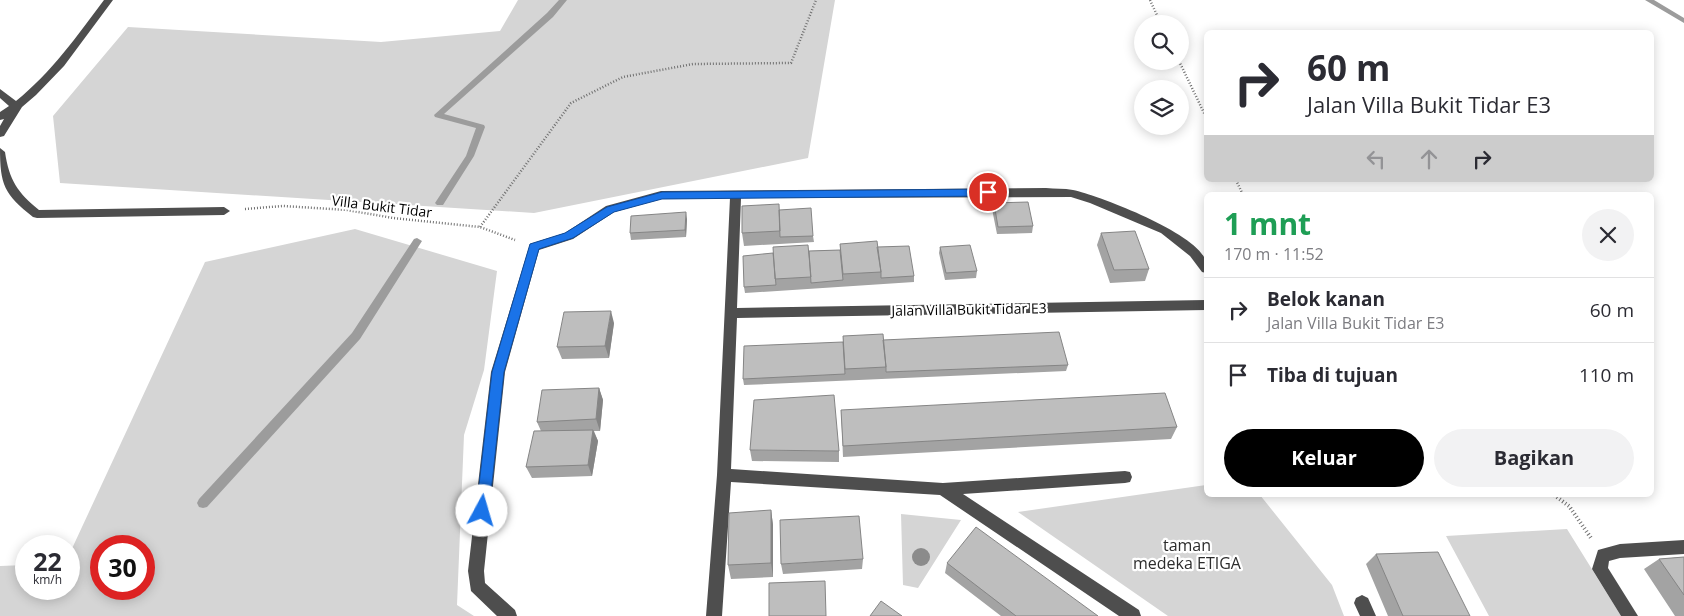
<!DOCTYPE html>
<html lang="id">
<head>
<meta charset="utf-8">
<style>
	:root { --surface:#fff; --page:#f2f2f3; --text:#2b2b33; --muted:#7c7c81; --line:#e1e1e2; --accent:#000 }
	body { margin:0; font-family:"Open Sans",sans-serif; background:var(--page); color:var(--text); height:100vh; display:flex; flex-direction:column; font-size:19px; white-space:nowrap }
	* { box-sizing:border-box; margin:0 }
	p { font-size:16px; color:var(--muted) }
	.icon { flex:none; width:28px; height:28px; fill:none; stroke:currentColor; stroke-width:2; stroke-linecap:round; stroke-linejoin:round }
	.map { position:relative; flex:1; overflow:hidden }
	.side { position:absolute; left:1204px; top:192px; width:450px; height:305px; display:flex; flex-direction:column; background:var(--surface); border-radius:8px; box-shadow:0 2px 12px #0003 }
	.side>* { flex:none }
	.top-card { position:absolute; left:1204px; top:30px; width:450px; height:152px; border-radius:8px; box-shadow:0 2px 12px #0003; background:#fff; color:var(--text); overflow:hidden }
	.buttons { position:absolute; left:1134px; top:15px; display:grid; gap:10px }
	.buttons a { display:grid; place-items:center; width:55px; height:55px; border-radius:50%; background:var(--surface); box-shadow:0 2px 12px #0003; font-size:25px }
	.speed { position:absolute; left:15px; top:535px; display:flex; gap:10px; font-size:25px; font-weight:700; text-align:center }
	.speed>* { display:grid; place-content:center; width:65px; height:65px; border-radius:50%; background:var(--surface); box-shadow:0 2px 12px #0003; line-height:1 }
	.speed small { font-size:12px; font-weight:400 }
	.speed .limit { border:8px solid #d22; background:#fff; color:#111 }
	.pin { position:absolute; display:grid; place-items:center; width:42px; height:42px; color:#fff; margin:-21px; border:2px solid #fff; border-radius:50%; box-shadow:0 1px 5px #0007 }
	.me { position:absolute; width:55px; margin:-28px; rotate:6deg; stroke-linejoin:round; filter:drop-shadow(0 0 4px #0008) }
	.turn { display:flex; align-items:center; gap:18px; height:105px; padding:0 20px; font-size:22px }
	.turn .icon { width:65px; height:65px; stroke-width:2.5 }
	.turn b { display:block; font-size:35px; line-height:42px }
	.lanes { display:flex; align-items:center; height:48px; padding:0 20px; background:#0003; justify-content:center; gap:25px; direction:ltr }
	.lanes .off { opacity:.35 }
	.round { display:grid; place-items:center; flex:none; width:52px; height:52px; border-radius:26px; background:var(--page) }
	.summary { display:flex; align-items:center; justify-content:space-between; height:85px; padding:0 20px }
	h1 { font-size:30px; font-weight:700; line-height:38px; color:#1e9e55 }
	.button { display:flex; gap:10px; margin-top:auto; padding:10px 20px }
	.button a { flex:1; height:58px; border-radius:30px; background:var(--accent); color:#fff; font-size:20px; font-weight:700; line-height:58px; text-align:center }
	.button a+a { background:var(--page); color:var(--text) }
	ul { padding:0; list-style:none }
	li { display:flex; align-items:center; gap:15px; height:65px; padding:0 20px; border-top:1px solid var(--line) }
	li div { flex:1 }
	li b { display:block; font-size:19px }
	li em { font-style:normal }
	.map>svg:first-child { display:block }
</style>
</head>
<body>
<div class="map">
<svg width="1684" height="616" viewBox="0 0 1684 616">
	<rect width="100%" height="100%" fill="#fff"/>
	<!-- green -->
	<path fill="#d5d5d5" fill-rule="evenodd" d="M518,0H835L808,158L534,213L60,183L53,116L128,27L381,42L500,31Z
		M355,229L497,271L484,370L464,435L457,605L474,616H0V566L26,565V589H69V555L205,262ZM101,546H144V589H101Z
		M1206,485V495H1260L1332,585L1344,616H1168L1018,512Z
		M901,514L961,520L918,588L903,585Z
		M1567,529L1621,616H1489L1446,536Z"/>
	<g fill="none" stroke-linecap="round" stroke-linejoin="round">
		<!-- stream -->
		<path fill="#9c9c9c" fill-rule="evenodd" d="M559,0H567L553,17L444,114L484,125L485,127L474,156L443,205H437L435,203L466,156L476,128L435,117L434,115L547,13Z
			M1645,0H1654L1684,18V23Z
			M417,238L422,241L360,339L207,507L203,508L199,507L197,503L199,499L352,333L414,239Z"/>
		<!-- path-far1 -->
		<path stroke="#707070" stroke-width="2.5" stroke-dasharray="1 2" stroke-linecap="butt" d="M1150,0L1161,24
			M1179,61L1206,117
			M1236,180L1243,195
			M245,209L283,206L347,210L393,218L480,227L515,240
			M480,227L571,103L623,77L693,64L791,63L816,0"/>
		<!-- path -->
		<path stroke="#707070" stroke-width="4" stroke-dasharray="1 2.5" stroke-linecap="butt" d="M1554,495L1569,506L1591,538"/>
		<!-- minor -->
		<path fill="#4e4e4e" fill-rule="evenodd" d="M104,0H113L64,66L36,95L22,107L4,136L0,137V126L4,119L0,120V112L9,106L0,98V89L16,101C51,73 77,36 104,0Z
			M0,148L5,152C9,180 18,193 39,210L224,207L230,211L224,215L37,218L33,217C4,194 0,185 0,148Z
			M1046,188C1055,189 1064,188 1073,190C1100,196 1200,234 1206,262C1207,265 1206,270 1206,273L1202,272L1190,256L1161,233L1090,203L1071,197L741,198L737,308L1206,300V310L737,318L731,469L943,483L1125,471L1130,472L1132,477L1130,482L1125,483L963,494L1139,610L1141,616H1119L940,495L731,482L722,616H706L717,475L730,198L661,199L614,212L573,239L539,250L505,372L484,571L485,583L515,610L517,616H497L471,591L468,571L491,372L530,244L565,233L606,206L661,191Z
			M1684,540V554L1620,558L1609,561L1608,568L1638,616H1621L1592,569L1598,550L1620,544Z
			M1362,595L1368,598L1376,616H1360L1354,603L1356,598Z"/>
	</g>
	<!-- trees -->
	<circle fill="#8b8b8b" cx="921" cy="557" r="9"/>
	<!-- wall -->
	<path fill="#a3a3a3" d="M994,203L1033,226L1032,233L997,234L992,209Z
		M779,210L813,236L814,242L744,246L742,233Z
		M687,219L686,237L631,240L630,233Z
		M1101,233L1149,269L1145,281L1110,283L1097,245Z
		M840,244L877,247L914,276V282L745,293L744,287L809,251L840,250Z
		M940,247L977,271L976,278L945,280L939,253Z
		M614,323L609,358L562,359L557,347Z
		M843,336L883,340L1068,365L1066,371L744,385L743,379L843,342Z
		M599,388L603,400L600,431H594L598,441L592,476L532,478L526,467L541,431L537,422Z
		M841,410L1177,427L1171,439L843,457Z
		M750,450L839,451V462L752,461Z
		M771,510L773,525V577L731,579L728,565Z
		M1376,554L1470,616H1388L1366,564Z
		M1684,557V616H1675L1644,569L1659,559Z
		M863,559L862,569L783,574L781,564Z
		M947,563L1098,616H1001L945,573Z"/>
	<!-- shaded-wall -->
	<path fill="#858585" d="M686,212L687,219L686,237L685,230Z
		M611,311L614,323L609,358L605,346Z
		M599,388L603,400L600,431L596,419Z
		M593,430L598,441L592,476L588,465Z
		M771,510L773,525V577L771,563Z"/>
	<!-- building -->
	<path fill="#bebebe" stroke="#858585" d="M1028,202L1033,226L998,227L994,203Z
		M779,204L780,231L742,233V206Z
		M811,208L813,236L780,237L779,210Z
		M686,212L685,230L630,233L631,216Z
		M1135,231L1149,269L1114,270L1101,233Z
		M877,241L881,272L843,274L840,244Z
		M808,245L811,277L775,279L773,247Z
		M970,245L977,271L946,273L940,247Z
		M909,246L914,276L881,278V272L877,247Z
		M840,250L843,280L811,283L809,251Z
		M773,253L776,285L744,287L743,256Z
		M611,311L605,346L557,347L564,312Z
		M1059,332L1068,365L886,372V367L883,340Z
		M883,334L886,367L845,369L843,336Z
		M843,342L845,374L743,379L744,346Z
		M599,388L596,419L537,422L542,390Z
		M1165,393L1177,427L843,446L841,410Z
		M834,395L839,451L750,450L754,400Z
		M593,430L588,465L526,467L534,431Z
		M771,510V563L728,565L729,513Z
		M859,516L863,559L781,564L780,520Z
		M976,527L1098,616H1016L947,563Z
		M1438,552L1470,616H1403L1376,554Z
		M1684,557V595L1659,559Z
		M825,581L826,616H769V583Z
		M881,601L902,616H870Z"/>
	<!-- route -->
	<path fill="#1a73e8" stroke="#114b97" d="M988,189L993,192L988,196L662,199L614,212L573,238L539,249L504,372L489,511L487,515L482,517L478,515L476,511L492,372L530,244L565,233L607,207L662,192Z"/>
	<g text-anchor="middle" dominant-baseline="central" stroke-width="4.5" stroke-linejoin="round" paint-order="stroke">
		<!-- street labels -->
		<g font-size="14" fill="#000" stroke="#fff">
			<text transform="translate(382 206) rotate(7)">Villa Bukit Tidar</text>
			<text transform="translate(969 309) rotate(-1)">Jalan Villa Bukit Tidar E3</text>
		</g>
		<!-- near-park labels -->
		<g font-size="16" fill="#2c2c2c" stroke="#fff">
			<text x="1187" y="545">taman<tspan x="1187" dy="18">medeka ETIGA</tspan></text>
		</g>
	</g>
</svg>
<div class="buttons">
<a><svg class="icon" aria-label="search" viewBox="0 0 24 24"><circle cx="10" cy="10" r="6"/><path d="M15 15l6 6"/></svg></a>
<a><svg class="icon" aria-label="layers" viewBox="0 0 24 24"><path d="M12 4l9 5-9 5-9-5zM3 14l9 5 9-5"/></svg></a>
</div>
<div class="speed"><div>22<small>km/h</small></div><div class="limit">30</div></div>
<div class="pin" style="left:988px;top:192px;background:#d93025"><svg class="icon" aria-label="arrive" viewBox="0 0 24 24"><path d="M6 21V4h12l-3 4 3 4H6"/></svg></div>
<svg class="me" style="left:482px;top:511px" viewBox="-20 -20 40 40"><circle r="19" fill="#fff"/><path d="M0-13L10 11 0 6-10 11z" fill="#1a73e8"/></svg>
<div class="top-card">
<div class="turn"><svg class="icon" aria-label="right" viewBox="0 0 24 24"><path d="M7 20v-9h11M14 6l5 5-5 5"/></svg><div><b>60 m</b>Jalan Villa Bukit Tidar E3</div></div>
<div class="lanes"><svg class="icon off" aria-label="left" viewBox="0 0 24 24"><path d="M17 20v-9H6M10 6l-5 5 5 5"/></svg><svg class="icon off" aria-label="ahead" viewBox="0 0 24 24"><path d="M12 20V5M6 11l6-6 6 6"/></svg><svg class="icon" aria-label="right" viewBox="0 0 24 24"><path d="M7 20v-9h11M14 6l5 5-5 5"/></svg></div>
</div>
<section class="side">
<div class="summary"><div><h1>1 mnt</h1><p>170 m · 11:52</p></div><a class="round"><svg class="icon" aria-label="close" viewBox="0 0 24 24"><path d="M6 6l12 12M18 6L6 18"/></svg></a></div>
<ul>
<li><svg class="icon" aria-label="right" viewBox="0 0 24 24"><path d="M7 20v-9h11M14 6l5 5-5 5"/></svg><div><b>Belok kanan</b><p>Jalan Villa Bukit Tidar E3</p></div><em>60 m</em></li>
<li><svg class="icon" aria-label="arrive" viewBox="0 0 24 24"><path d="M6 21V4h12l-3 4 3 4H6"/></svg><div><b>Tiba di tujuan</b></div><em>110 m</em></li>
</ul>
<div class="button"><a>Keluar</a><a>Bagikan</a></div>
</section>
</div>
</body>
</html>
